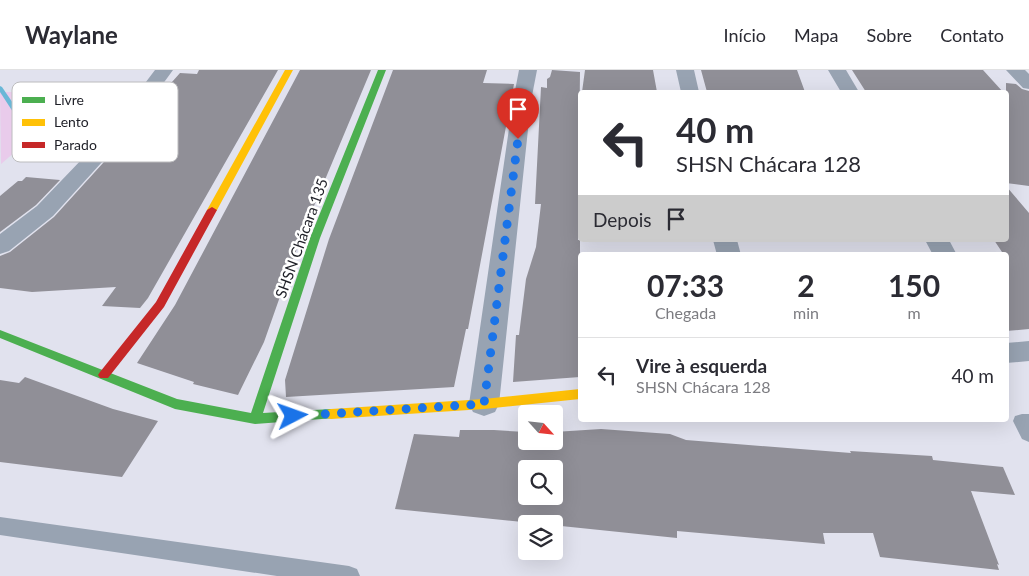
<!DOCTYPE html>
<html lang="pt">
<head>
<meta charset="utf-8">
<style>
	:root { --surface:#fff; --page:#f2f2f3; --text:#2b2b33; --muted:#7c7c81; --line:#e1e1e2 }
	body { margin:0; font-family:Lato,sans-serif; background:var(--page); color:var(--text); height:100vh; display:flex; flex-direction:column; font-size:19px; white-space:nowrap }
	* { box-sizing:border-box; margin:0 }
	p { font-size:16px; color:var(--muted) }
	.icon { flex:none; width:28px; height:28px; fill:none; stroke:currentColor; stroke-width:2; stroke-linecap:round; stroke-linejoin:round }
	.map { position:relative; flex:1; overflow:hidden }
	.drawer { position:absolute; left:578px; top:182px; width:431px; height:170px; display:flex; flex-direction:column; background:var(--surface); border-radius:5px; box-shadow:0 5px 20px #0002 }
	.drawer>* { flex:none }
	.banner { position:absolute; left:578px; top:20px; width:431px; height:152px; border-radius:5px; box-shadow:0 5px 20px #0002; background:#fff; color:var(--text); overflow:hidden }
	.needle { width:32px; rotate:117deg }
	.fabs { position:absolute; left:518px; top:335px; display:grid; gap:10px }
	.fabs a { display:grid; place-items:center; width:45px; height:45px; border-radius:5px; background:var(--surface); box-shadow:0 5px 20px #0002; font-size:25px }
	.pin { position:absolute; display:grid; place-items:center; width:42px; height:42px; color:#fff; margin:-51px -21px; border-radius:50% 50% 50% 0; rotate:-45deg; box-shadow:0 0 5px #0007 }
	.pin .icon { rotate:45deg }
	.me { position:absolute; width:55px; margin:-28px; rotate:86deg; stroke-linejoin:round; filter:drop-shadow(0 0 4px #0008) }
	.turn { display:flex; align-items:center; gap:18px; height:105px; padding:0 15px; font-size:22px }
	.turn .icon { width:65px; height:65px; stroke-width:2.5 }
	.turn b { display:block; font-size:35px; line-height:42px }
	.then { display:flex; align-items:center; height:48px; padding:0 15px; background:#0003; gap:10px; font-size:19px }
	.eta { display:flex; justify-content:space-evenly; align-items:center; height:85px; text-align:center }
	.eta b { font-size:30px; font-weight:700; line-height:35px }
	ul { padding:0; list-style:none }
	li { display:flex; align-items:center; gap:15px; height:75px; padding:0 15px; border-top:1px solid var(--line) }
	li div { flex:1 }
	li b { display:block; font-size:19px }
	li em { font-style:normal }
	header { display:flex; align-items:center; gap:30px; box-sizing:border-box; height:70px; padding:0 25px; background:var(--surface); border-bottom:1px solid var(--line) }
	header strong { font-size:24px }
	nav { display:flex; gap:28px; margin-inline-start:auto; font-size:18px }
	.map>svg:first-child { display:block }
</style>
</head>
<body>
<header>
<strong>Waylane</strong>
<nav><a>Início</a><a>Mapa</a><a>Sobre</a><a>Contato</a></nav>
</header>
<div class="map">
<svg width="1029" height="506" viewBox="0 0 1029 506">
	<rect width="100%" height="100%" fill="#e1e2ee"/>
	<!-- green -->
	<path fill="#e9cbeb" d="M0,22H24L37,41L38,62L1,94Z"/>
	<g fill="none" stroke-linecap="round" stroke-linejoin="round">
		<!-- stream -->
		<path fill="#69b7d7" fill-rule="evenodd" d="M0,16L2,17L19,42L18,43L13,42L0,22Z"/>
	</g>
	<!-- building -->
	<path fill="#908f97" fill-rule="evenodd" d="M199,0H278L148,228L140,238L102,236L116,217L32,222L0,218V186L10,182L54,147L123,71L147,40L180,3L197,4Z
		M300,0H371L301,167L264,272L238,325L193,314L194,312L137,293L175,235Z
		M393,0H487L483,13L514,14L468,259H466L454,317L286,327L285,310L329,169Z
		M552,0L580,2L578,170H580V307L513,312L516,265H519L526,209L536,177L541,134H535L541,17L547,18V9L550,7Z
		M585,0H653L657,22H582Z
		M701,0H797L805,22H707Z
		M852,0H983L1003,22H866Z
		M1006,13L1016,14L1022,19L1029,21V116L1006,113Z
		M26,107L60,110L36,135L0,162V126L18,111H22Z
		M1006,116L1029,143V259L1006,261V185H1004L994,170H1006Z
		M25,307L113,339L158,351L122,407L0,392V310L19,313Z
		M601,359L670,364L686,370L851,383L850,381L932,386L933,390L1003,397L1015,425L971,421L999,495L997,494L999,500L880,487L873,463H823L825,474L677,461V468L395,439L414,364L459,367L460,360H494L526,362V371H554V362ZM526,399H554V426H526Z"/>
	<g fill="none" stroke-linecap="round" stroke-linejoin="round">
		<!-- lane -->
		<path fill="#98a3b2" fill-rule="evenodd" d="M1022,344H1029V372L1022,369L1013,351L1015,346Z
			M0,447L349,496L357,499L360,506H277L0,465Z"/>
		<!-- street -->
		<path fill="#98a3b2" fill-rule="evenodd" d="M155,0H173L122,70L53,146L9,181L0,184V164L37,136L108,62Z
			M519,0H537L531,31L499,334L495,342L484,346L473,342L469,334L513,31Z
			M676,0H694L699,22H681Z
			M828,0H846L859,22H841Z
			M1006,0H1025L1029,4V19L1023,18Z
			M713,170H737L741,185H717Z
			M925,170H949L957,185H933Z
			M1029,271V291L1006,293V273Z"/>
		<!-- fast -->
		<path fill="#4caf50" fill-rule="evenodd" d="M378,0H386L320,168L263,343L331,339L335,340L337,344L335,348L255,354L175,339L0,268V260L177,329L251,343L310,168Z"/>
		<!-- slow -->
		<path fill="#ffc107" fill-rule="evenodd" d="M285,0H293L217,140L215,142H209L207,140Z
			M580,319V329L484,339L331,349L327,348L325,344L327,340L331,339L484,329Z"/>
		<!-- jam -->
		<path fill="#c62828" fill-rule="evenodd" d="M212,137L217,140L164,237L108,308H100L98,305L100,302L156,232L207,140Z"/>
	</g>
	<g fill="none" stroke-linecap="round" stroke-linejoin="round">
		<!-- route -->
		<path stroke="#1a73e8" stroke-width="9" stroke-dasharray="0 16.2" d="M293,346L484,334L518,69"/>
	</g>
	<g text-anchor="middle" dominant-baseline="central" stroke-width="5" stroke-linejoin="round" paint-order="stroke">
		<!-- street labels -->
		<g font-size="15" fill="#1e1f27" stroke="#fff">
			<text transform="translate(301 168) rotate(-70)">SHSN Chácara 135</text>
		</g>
	</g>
	<!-- legend -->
	<rect x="12" y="12" width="166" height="80" rx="8" fill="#fff" stroke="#bcbcbe" stroke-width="1"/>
	<rect x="22" y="27" width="23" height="6" fill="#4caf50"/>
	<rect x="22" y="49" width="23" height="7" fill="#ffc107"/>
	<rect x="22" y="72" width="23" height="6" fill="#c62828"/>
	<g font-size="14" fill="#1e1f27">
		<text x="54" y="35">Livre</text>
		<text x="54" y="57">Lento</text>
		<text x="54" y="80">Parado</text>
	</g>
</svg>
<div class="fabs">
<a><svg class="needle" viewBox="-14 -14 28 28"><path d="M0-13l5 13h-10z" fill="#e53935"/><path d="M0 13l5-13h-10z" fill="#7c7c81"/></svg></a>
<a><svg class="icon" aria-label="search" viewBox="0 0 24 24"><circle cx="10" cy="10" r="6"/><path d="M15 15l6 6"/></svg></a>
<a><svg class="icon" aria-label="layers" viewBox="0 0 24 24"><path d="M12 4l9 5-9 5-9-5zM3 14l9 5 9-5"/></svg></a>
</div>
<div class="pin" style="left:518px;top:69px;background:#d93025"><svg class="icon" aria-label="arrive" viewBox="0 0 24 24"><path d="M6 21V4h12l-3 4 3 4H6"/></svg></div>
<svg class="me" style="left:293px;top:346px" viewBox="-20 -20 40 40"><path d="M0-17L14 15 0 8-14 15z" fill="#1a73e8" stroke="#fff" stroke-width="4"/></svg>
<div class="banner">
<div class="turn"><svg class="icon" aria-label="left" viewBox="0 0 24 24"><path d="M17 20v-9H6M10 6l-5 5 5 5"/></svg><div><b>40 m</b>SHSN Chácara 128</div></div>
<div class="then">Depois<svg class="icon" aria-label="arrive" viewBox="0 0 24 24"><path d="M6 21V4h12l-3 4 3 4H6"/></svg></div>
</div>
<section class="drawer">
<div class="eta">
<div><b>07:33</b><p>Chegada</p></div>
<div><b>2</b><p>min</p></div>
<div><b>150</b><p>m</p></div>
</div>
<ul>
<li><svg class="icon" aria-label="left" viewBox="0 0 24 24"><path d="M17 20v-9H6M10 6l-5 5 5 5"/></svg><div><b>Vire à esquerda</b><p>SHSN Chácara 128</p></div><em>40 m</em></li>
</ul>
</section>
</div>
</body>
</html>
